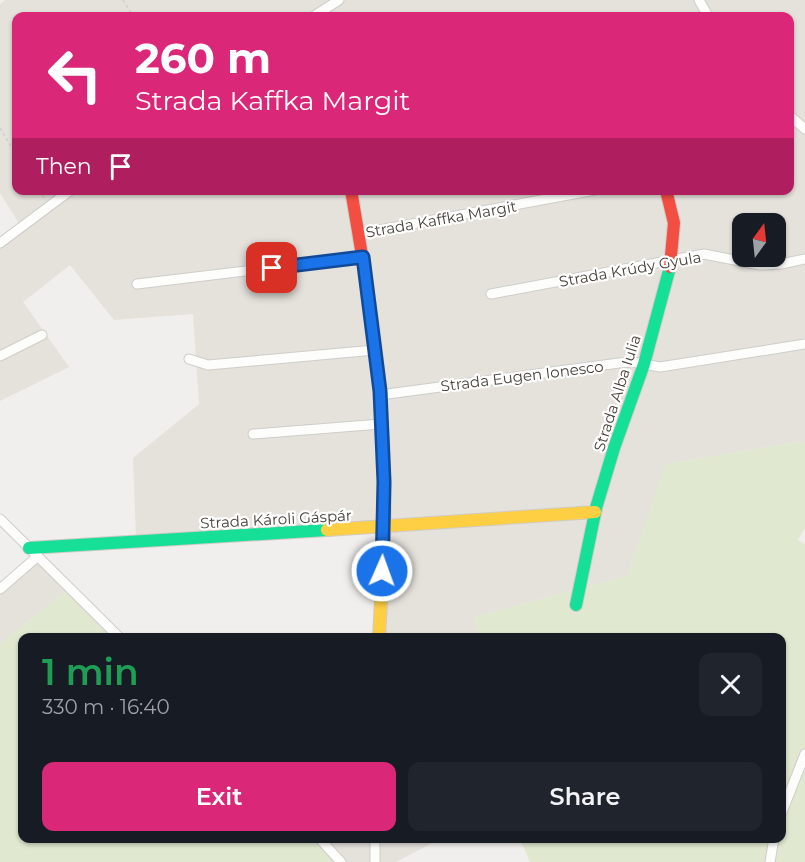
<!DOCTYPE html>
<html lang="en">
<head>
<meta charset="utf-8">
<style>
	:root { --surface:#171b24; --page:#20242c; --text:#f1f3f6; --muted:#9ea1a6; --accent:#db2777 }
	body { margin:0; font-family:Montserrat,sans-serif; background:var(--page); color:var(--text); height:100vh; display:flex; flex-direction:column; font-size:22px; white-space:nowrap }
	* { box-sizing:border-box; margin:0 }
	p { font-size:20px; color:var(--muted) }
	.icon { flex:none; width:33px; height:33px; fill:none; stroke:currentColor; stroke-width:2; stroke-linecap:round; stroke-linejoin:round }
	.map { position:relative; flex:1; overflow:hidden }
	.side { position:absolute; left:18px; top:633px; width:768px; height:210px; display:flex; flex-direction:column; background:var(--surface); border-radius:12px; box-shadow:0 2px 4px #0004 }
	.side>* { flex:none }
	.guide { position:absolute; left:12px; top:12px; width:782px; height:183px; border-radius:12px; box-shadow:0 2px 4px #0004; background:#db2777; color:#fff; overflow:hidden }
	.needle { width:39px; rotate:15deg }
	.tools { position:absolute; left:732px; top:213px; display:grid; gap:12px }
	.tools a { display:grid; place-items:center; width:54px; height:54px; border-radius:12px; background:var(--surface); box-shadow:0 2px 4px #0004; font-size:30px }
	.pin { position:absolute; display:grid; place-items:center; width:51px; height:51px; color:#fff; margin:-26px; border-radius:12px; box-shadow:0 3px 9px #0006 }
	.me { position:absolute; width:66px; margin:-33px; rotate:2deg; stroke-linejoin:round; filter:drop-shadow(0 0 4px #0008) }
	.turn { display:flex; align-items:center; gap:21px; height:126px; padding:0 24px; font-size:27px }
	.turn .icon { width:78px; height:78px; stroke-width:2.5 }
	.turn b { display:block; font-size:42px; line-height:51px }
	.then { display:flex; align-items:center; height:57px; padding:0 24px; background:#0003; gap:12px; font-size:22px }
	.round { display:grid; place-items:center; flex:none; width:63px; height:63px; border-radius:12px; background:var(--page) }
	.overview { display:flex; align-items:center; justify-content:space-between; height:102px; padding:0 24px }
	h1 { font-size:36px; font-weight:600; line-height:45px; color:#1e9e55 }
	.button { display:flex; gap:12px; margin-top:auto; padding:12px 24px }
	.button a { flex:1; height:69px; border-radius:12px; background:var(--accent); color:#fff; font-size:24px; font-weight:600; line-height:69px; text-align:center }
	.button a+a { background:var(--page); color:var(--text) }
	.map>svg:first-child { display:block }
</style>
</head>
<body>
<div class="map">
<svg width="805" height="862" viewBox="0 0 805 862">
	<rect width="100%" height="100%" fill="#f1efed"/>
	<!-- residential -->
	<path fill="#e5e1db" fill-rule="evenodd" d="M5,0H805V444L802,441L666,464L627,576L475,617L479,637H372L379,534L136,538L133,458L199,404L193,314L114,320L70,265L23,302L69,367L0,401V247L23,230L0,193V4ZM16,16H789V190H16ZM742,224H776V256H742Z
		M37,562L66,591L0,644V590Z
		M323,839H452L434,842L396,862H347Z"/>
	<!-- green -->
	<path fill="#e0e8d0" d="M802,441L805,444V528L798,540L805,544V862H530L520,839L782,838V638L479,637L475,617L627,576L666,464Z
		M66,591L114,637L22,638V838L322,839L347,862H0V644Z"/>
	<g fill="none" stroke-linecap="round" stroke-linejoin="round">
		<!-- street casing -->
		<g stroke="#cfcdca" stroke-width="11">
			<path id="street" d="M699,0L708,16
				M314,16L339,0
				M789,115L805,129
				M358,234L595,190
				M0,243L71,190
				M137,284L363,257
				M491,294L704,254L760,265L781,264L805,259
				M0,356L42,335
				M189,359L208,365L375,350
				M380,395L619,363L633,362L660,367L805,344
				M253,434L381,424
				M0,519L120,638
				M0,589L38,556
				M782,812L805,754
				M319,838L341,862
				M375,862V838
				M770,862L774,838"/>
		</g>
		<!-- fast casing -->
		<g stroke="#d0cbc5" stroke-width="14">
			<path id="fast" d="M29,548L327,530
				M576,605L596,508L614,448L644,364L670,267"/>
		</g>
		<!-- slow casing -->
		<g stroke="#d0cbc5" stroke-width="14">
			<path id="slow" d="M327,530L595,512
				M379,638L384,545"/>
		</g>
		<!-- jam casing -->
		<g stroke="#d0cbc5" stroke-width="14">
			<path id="jam" d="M351,190C364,267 378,344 382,421C385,462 385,504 384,545
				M666,190L674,223L670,267"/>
		</g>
		<!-- path -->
		<path stroke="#d1cfcb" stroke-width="1.5" stroke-dasharray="3 3" stroke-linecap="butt" d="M123,0L133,16
			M0,128L16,155
			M39,190L44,198"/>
		<!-- street -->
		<use href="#street" stroke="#fdfdfc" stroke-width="9"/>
		<!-- fast -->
		<use href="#fast" stroke="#16e098" stroke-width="12"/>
		<!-- slow -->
		<use href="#slow" stroke="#ffcf43" stroke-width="12"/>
		<!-- jam -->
		<use href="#jam" stroke="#f24e42" stroke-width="12"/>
	</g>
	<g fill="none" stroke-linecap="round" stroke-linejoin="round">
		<!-- route casing -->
		<g stroke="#114b97" stroke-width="15">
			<path id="route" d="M272,268L363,257L380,391L384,482L382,571"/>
		</g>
		<!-- route -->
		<use href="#route" stroke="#1a73e8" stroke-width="10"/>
	</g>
	<g text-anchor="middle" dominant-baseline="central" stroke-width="4.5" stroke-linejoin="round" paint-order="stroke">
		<!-- street labels -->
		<g font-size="15" fill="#474139" stroke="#fff">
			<text transform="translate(441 219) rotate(-10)">Strada Kaffka Margit</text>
			<text transform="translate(630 269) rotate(-10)">Strada Krúdy Gyula</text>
			<text transform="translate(522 376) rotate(-7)">Strada Eugen Ionesco</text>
			<text transform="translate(617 393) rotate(-72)">Strada Alba Iulia</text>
			<text transform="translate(276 519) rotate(-3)">Strada Károli Gáspár</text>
		</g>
	</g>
</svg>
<div class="tools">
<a><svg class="needle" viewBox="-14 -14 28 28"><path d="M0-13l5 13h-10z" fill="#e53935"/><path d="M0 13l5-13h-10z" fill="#9ea1a6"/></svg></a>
</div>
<div class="pin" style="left:272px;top:268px;background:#d93025"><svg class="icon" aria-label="arrive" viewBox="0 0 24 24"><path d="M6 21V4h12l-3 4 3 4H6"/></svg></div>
<svg class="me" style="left:382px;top:571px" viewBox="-20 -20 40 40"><circle r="17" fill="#1a73e8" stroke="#fff" stroke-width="3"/><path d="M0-11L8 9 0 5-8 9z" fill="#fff"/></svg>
<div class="guide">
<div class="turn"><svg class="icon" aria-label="left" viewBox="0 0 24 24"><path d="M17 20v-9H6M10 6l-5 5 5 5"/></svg><div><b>260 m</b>Strada Kaffka Margit</div></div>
<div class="then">Then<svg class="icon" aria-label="arrive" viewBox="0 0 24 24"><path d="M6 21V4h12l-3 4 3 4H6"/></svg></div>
</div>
<section class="side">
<div class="overview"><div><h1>1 min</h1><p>330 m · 16:40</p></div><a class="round"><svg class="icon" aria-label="close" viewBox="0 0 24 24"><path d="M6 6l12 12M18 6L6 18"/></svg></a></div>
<div class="button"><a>Exit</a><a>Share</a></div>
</section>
</div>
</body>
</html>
